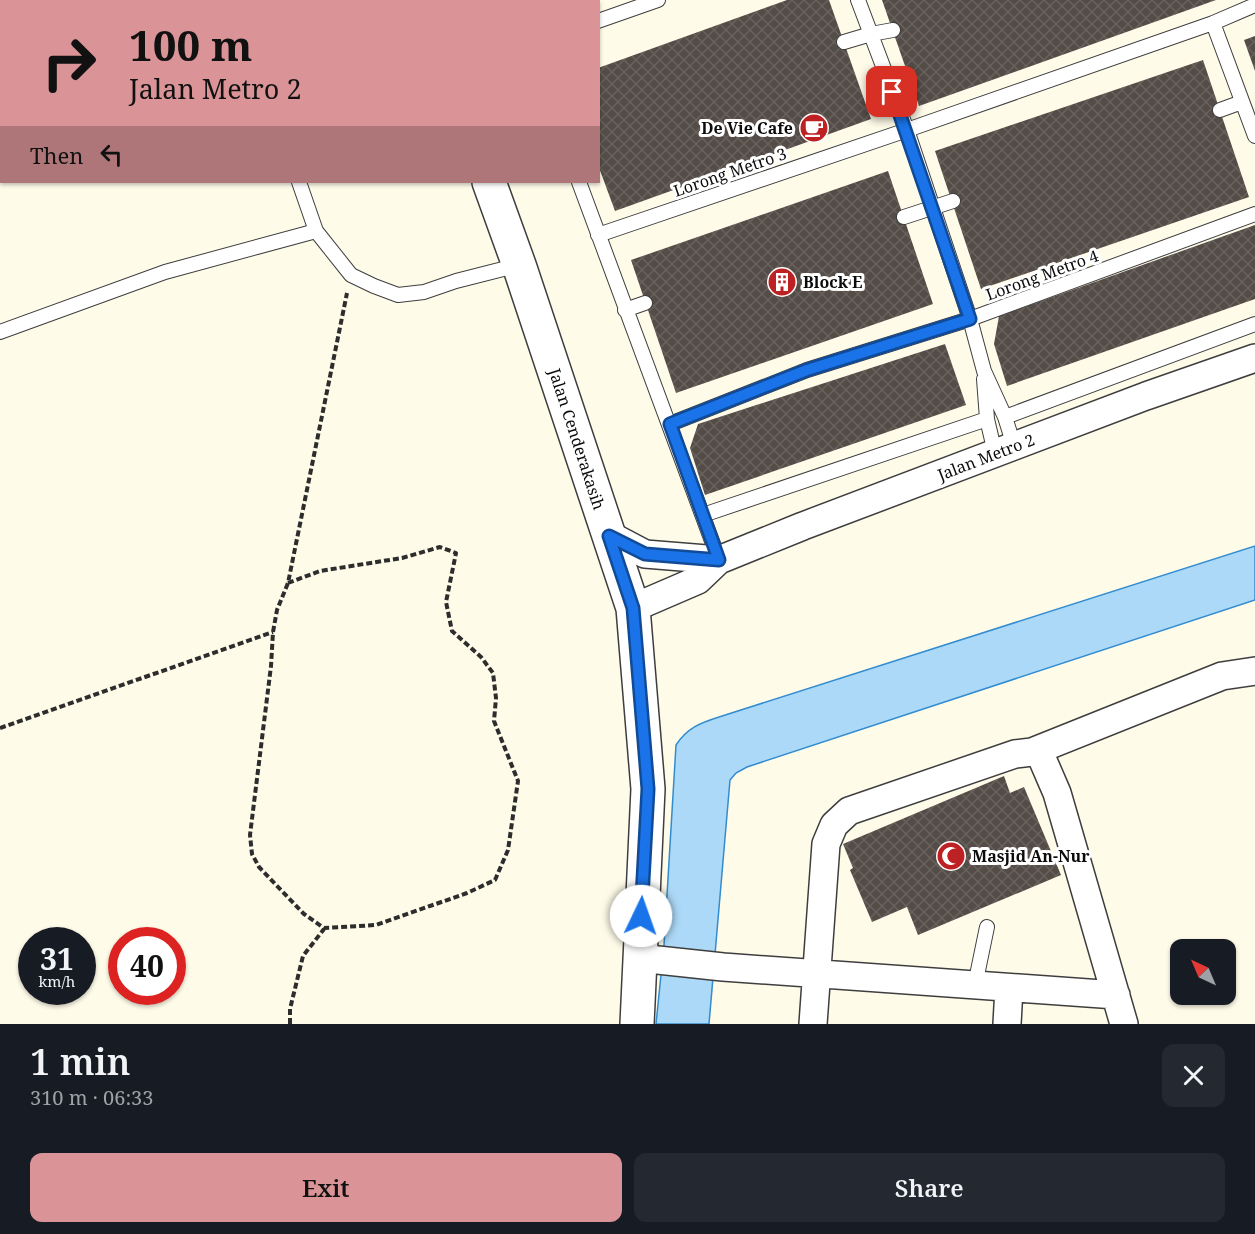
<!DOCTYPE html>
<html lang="en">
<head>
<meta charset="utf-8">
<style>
	:root { --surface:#171b24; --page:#242831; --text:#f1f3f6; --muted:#9ea1a6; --accent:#da9497 }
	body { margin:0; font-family:"Noto Serif",serif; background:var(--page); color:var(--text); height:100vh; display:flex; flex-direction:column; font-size:22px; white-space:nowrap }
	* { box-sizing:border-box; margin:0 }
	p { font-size:20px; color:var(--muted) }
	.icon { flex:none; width:33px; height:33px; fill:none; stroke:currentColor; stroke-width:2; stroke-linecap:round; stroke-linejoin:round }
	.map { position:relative; height:1024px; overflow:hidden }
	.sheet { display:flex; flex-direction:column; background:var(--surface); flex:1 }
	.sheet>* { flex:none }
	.banner { position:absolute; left:0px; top:0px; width:600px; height:183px; box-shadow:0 2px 4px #0004; background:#da9497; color:#111; overflow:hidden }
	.needle { width:39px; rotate:316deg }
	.tools { position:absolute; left:1170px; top:939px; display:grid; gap:12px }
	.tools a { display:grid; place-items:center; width:66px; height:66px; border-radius:12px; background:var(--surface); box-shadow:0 2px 4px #0004; font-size:30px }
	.speed { position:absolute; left:18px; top:927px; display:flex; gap:12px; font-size:30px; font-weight:700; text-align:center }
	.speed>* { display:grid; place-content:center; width:78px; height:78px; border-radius:50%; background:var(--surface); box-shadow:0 2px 4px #0004; line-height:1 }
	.speed small { font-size:15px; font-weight:400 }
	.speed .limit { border:9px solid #d22; background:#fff; color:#111 }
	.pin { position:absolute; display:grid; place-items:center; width:51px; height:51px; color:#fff; margin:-26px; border-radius:12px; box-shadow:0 3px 9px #0006 }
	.me { position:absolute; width:66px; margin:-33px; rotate:3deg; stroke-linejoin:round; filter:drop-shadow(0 0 4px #0008) }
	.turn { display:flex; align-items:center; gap:21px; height:126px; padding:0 30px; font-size:27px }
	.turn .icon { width:78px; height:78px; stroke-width:2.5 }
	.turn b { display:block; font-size:42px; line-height:51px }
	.then { display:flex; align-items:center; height:57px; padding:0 30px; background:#0003; gap:12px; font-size:22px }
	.round { display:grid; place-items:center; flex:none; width:63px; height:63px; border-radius:12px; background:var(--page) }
	.head { display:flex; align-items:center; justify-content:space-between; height:102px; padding:0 30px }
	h1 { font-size:36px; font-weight:600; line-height:45px }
	.cta { display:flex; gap:12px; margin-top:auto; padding:12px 30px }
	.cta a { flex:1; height:69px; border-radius:12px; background:var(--accent); color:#111; font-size:24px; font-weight:600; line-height:69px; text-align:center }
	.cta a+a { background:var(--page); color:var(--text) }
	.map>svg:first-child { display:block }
</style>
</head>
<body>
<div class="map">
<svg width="1255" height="1024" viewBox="0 0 1255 1024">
	<defs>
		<pattern id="building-cross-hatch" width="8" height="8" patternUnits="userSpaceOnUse" patternTransform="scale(1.5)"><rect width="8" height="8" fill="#544c47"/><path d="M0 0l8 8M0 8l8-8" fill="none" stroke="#68615d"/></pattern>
	</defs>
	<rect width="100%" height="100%" fill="#fffbe9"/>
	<!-- water -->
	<path fill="#acd9f7" stroke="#328cd0" stroke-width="1.5" d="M1255,546V600L747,767L736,773L730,780L709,1024H656L664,945L676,745C687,728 700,723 719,717Z"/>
	<!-- building -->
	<path fill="url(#building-cross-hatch)" d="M787,0H829L871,119L615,211L598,165V68Z
		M882,0H1216L919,106Z
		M1255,36V71L1244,40Z
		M1203,60L1249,197L981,289L935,151Z
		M888,171L933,304L676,393L631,260Z
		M1255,225V299L1007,386L994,344L999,316Z
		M945,344L966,405L705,495L690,448L698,424Z
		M1004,776L1010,793L1024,787L1061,875L918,935L907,907L872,922L850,870L853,868L843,844Z"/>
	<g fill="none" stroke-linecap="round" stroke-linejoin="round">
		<!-- service casing -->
		<g stroke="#3e3e3e" stroke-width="16">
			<path id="service" d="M246,0L247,2
				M516,0L517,2
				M858,0L907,130L970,319L984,371L1005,417L1014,446
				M598,21L658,0
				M1213,23L1255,136
				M844,42L871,34L893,30
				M1220,110L1242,102
				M299,182L316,231L351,275L374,286L398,295L424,292L456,281L519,265
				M579,182L719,560
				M904,217L953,201
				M598,235L907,130L1213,23L1255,5
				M625,310L645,303
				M0,332L165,272L316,231
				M984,379L987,419L995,453
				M1005,417L1255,324
				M670,424L807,370L970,319L1255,214
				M703,515L987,419
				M975,985L987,927"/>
		</g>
		<!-- minor casing -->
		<g stroke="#3e3e3e" stroke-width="30">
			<path id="minor" d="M609,535L645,554L719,560
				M633,608L698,580L719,560L803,526L1146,396L1255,358
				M1032,752L1222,676L1255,671
				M639,958L723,967L1116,995
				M813,1024L826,844L834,825L849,811L1015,754L1032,752L1041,756L1057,793L1124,1024
				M1007,1024L1009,988"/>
		</g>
		<!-- tertiary casing -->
		<g stroke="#3e3e3e" stroke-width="36">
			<path id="tertiary" d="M424,0V2
				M489,182L519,265L633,608L648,789L637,1024"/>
		</g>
		<!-- path -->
		<path stroke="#2d2d2d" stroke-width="4" stroke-dasharray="6 3" stroke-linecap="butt" d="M288,583L320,571L402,558L440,547L456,553L446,602L452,631L481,657L493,673L496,698L494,721L518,781L508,850L495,880L467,893L376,925L324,928L304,914L259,867L252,854L250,835L271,666L273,632L277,610L288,583L347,293
			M0,728L273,632
			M290,1024V1009L303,956L324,929"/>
		<!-- service -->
		<use href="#service" stroke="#fff" stroke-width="14"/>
		<!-- minor -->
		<use href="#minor" stroke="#fff" stroke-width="27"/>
		<!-- tertiary -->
		<use href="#tertiary" stroke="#fff" stroke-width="33"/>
	</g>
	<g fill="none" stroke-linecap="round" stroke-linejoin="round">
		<!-- route casing -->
		<g stroke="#114b97" stroke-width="15">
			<path id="route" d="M641,916L648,789L633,608L609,536L645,554L719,560L670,424L807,370L970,319L892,92"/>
		</g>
		<!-- route -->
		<use href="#route" stroke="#1a73e8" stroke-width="10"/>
	</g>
	<!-- icons -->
	<defs>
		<g id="cafe-disc" transform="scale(1.5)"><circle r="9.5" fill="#bd2123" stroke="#fff"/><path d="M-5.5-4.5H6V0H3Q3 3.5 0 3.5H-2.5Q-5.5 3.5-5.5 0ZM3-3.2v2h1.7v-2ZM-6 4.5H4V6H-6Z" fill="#fff"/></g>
		<g id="building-disc" transform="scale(1.5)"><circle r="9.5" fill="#bd2123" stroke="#fff"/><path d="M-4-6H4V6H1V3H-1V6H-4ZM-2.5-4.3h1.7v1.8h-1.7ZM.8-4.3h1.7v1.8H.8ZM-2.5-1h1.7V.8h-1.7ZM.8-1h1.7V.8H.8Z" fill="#fff"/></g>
		<g id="mosque-disc" transform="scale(1.5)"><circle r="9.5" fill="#bd2123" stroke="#fff"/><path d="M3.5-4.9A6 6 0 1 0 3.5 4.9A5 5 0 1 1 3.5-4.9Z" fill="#fff"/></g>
	</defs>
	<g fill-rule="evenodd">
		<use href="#cafe-disc" x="814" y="128"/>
		<use href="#building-disc" x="782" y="282"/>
		<use href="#mosque-disc" x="951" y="856"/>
	</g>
	<g text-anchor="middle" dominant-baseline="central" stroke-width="6" stroke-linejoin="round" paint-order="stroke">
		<!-- poi labels -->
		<g font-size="16" font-weight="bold" fill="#0b0b0b" stroke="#fff" text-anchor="start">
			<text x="793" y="128" text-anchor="end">De Vie Cafe</text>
			<text x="803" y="282">Block E</text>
			<text x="972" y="856">Masjid An-Nur</text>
		</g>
		<!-- street labels -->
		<g font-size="16" fill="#0b0b0b" stroke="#fff">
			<text transform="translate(730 172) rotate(-19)">Lorong Metro 3</text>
			<text transform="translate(1042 275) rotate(-20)">Lorong Metro 4</text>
			<text transform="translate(577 439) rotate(72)">Jalan Cenderakasih</text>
			<text transform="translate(986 457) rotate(-21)">Jalan Metro 2</text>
		</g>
	</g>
</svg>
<div class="tools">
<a><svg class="needle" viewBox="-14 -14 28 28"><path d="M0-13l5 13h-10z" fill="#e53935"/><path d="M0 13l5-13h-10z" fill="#9ea1a6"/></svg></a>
</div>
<div class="speed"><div>31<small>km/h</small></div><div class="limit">40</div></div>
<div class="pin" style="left:892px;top:92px;background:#d93025"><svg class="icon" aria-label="arrive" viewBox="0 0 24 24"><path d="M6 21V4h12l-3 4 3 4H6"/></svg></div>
<svg class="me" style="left:641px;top:916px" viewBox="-20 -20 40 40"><circle r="19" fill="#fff"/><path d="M0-13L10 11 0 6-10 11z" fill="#1a73e8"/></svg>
<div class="banner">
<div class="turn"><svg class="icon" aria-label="right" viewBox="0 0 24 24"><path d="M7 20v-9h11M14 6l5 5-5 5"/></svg><div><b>100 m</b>Jalan Metro 2</div></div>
<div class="then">Then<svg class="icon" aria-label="left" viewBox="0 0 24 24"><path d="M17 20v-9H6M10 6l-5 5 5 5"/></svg></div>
</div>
</div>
<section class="sheet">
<div class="head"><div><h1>1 min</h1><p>310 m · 06:33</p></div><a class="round"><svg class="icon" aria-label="close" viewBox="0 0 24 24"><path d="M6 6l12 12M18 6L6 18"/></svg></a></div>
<div class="cta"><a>Exit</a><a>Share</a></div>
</section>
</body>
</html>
